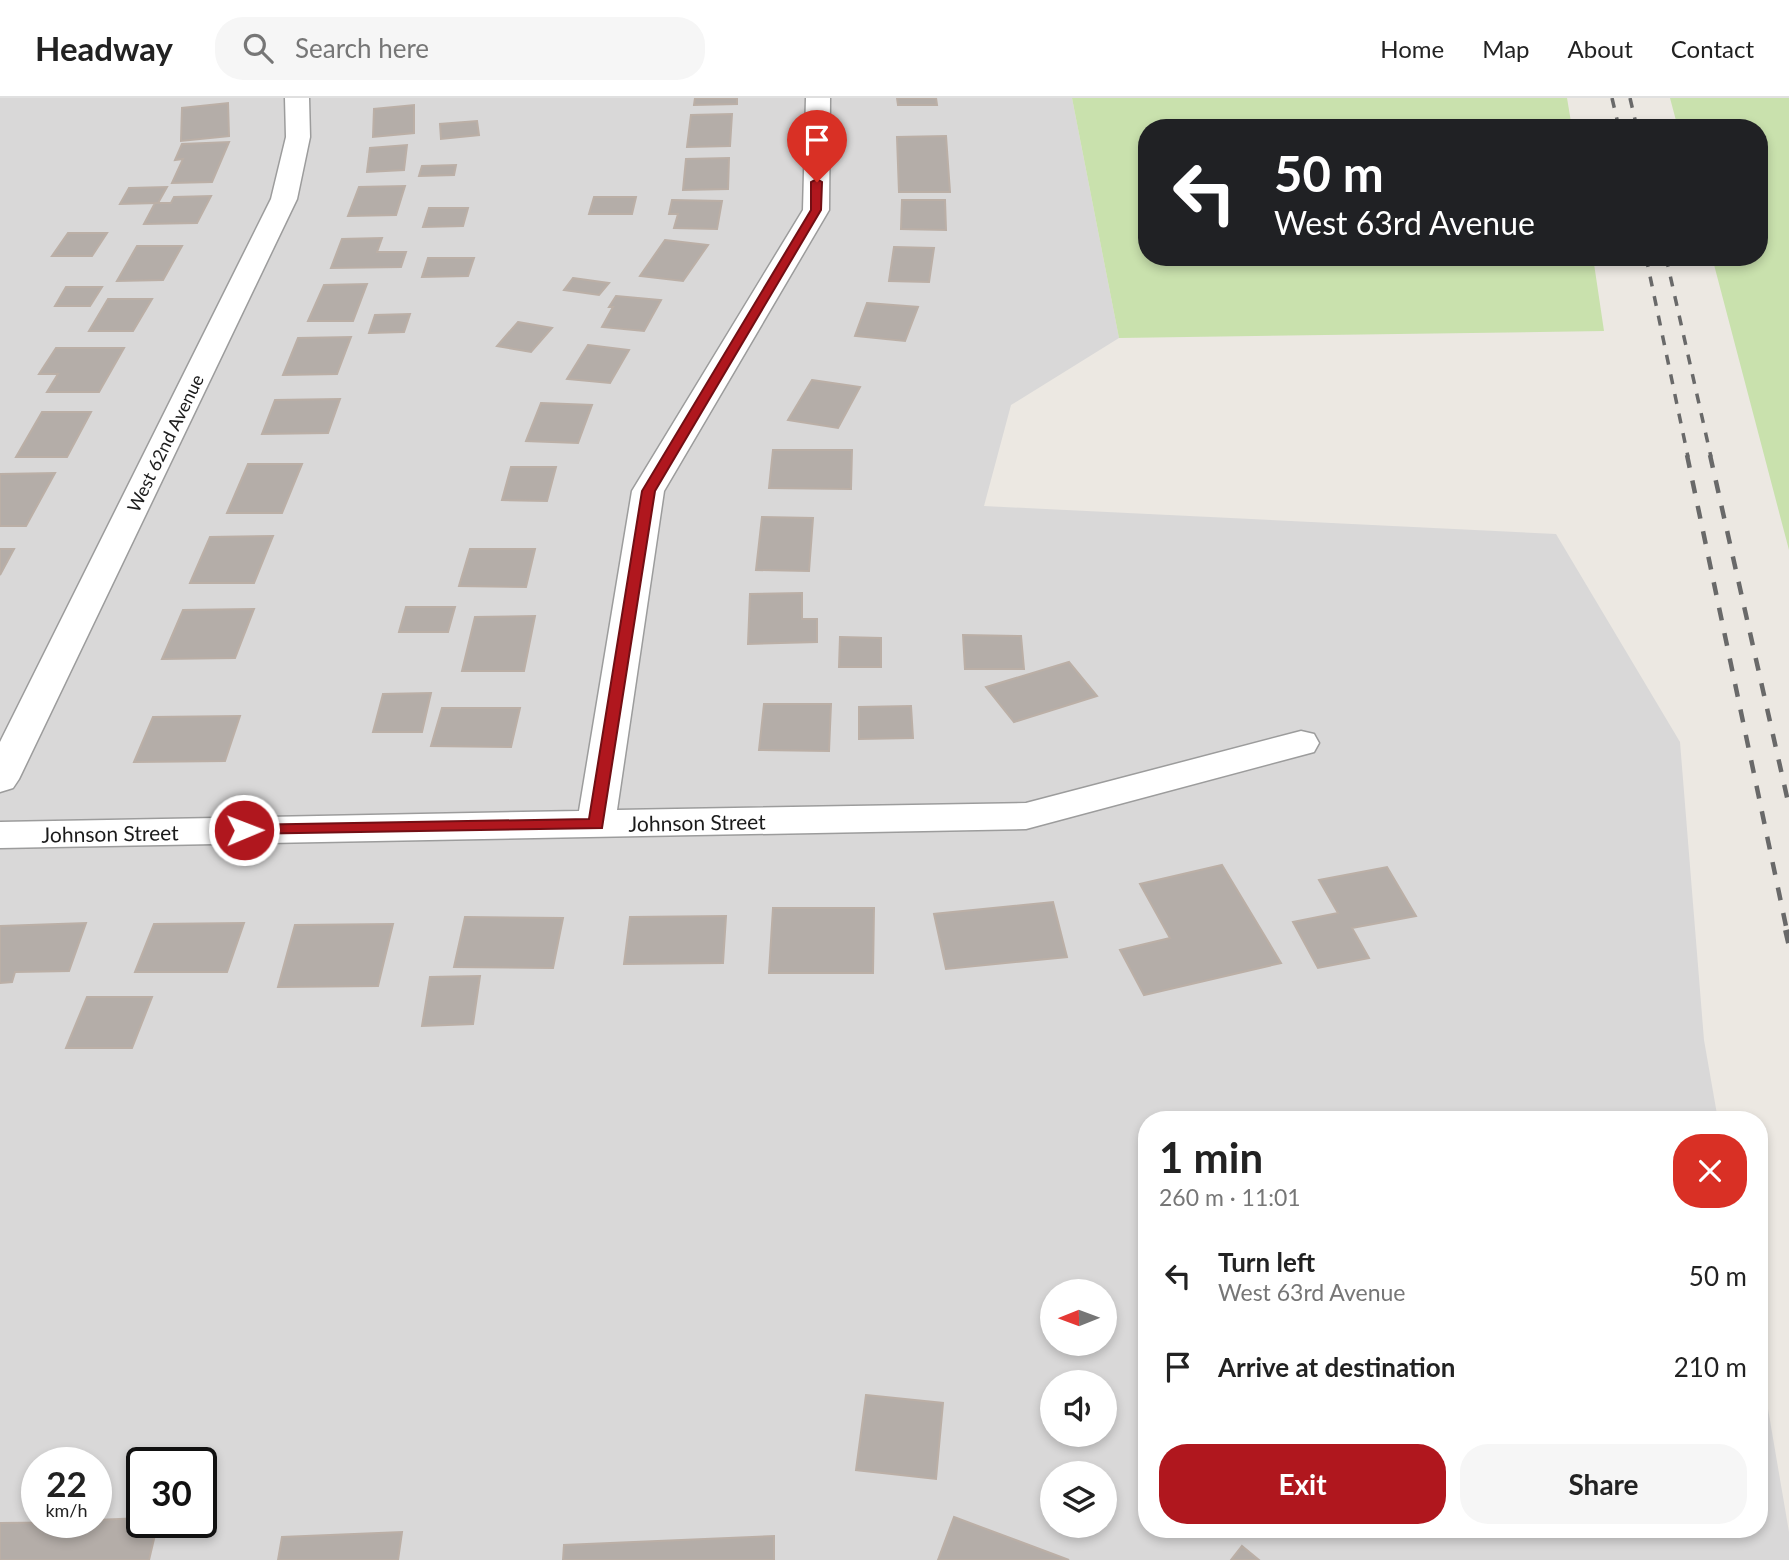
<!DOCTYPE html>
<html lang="en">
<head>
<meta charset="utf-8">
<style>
	:root { --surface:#fff; --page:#f6f6f6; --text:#222; --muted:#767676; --line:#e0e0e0; --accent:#b0171e }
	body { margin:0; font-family:Lato,sans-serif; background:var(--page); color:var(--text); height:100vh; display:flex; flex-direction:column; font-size:26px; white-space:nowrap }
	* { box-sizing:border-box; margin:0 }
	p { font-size:23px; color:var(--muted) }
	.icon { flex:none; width:38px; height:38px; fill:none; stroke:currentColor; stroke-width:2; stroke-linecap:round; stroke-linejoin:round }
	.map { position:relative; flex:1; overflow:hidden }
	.drawer { position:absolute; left:1138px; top:1013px; width:630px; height:427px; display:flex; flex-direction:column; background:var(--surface); border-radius:28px; box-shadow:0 4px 10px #0003 }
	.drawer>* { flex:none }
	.guide { position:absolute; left:1138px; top:21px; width:630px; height:147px; border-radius:28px; box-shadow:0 4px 10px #0003; background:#202124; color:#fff; overflow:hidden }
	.needle { width:46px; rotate:269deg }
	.tools { position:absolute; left:1040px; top:1181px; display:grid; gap:14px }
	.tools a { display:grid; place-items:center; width:77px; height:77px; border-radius:50%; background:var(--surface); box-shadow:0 4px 10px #0003; font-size:35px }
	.speed { position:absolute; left:21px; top:1349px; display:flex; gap:14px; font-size:35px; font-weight:700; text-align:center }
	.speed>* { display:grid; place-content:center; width:91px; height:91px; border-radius:50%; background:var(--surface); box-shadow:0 4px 10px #0003; line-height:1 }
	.speed small { font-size:18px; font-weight:400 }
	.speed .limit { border:4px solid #111; border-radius:10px; background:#fff; color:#111 }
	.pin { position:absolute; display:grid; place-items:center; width:60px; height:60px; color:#fff; margin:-72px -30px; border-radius:50% 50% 50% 0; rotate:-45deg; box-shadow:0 0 7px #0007 }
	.pin .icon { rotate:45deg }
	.me { position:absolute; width:77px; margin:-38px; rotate:89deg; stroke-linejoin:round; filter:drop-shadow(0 0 5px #0008) }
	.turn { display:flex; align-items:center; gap:24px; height:147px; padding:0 21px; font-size:32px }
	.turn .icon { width:91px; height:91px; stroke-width:2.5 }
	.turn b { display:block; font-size:49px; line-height:60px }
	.round { display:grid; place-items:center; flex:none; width:74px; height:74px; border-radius:28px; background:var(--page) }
	.head { display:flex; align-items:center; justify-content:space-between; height:119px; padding:0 21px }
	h1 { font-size:42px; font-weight:700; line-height:52px }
	.primary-button { display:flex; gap:14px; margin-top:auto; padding:14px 21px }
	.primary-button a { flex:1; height:80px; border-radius:28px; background:var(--accent); color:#fff; font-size:28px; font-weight:700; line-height:80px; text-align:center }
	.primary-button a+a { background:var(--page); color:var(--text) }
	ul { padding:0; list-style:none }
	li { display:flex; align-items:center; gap:21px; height:91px; padding:0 21px }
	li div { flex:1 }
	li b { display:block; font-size:26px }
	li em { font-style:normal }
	header { display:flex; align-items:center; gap:42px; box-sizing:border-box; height:98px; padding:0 35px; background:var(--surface); border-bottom:2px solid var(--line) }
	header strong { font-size:33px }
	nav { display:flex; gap:38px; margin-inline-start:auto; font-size:24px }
	.search { width:490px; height:63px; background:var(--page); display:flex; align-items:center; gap:18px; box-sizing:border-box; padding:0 24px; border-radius:28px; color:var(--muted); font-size:26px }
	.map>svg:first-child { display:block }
</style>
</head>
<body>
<header>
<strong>Headway</strong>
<div class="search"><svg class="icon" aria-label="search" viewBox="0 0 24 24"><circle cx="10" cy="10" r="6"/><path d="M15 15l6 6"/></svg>Search here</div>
<nav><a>Home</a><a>Map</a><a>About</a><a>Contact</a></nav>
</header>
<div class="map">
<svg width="1789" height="1462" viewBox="0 0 1789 1462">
	<rect width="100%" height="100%" fill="#ece8e2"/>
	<!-- residential -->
	<path fill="#d9d8d8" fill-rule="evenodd" d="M0,0H1072L1119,240L1011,307L984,408L1556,436L1680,644L1704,942L1718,1022H1146V1432H1759V1258L1789,1434V1462H0ZM1052,1194H1104V1246H1052ZM1052,1284H1104V1337H1052ZM37,1365H96V1424H37ZM142,1365H201V1424H142ZM1052,1376H1104V1428H1052Z"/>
	<!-- grass -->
	<path fill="#c9e1ad" d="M1072,0H1567L1572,30H1146V159H1593L1604,233L1119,240Z
		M1670,0H1789V452L1712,159H1759V30H1678Z"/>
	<!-- building -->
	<path fill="#b4ada8" stroke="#bbafa6" stroke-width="2" d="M695,0H737V6L694,7Z
		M897,0H936L937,7H898Z
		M228,5L229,38L181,43L182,10Z
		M414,7V35L373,39L374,11Z
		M732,16L730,48L687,49L691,17Z
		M477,23L479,37L441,41L440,26Z
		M946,38L950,94H899L897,39Z
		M229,44L212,84L172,85L183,61L175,62L182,46Z
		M407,47L404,72L367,74L370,50Z
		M729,60L728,91L683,92L686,61Z
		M456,67L454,77L419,78L422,68Z
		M405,88L396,117L348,118L359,89Z
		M167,89L158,105L120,106L129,90Z
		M211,98L197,125L144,126L155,105H171L174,99Z
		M594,99H636L632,116H589Z
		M672,102L722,103L717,131L674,130L678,116H669Z
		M902,102H945L946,132L901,131Z
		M429,110H468L463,128L423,129Z
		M68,135H107L92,158H52Z
		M382,140L377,154H406L401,169L331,170L342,141Z
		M665,142L708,147L683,183L640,178Z
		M137,148H182L163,182L117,183Z
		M894,149L934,150L929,184L889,183Z
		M428,160H474L468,178L422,179Z
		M573,180L609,185L599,197L564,192Z
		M367,186L353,223H308L324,187Z
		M66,189H102L90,208H55Z
		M616,198L661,202L644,233L602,229L613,209H609Z
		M108,201H152L133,233H89Z
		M867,205L918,209L905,243L855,238Z
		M410,216L404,234L369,235L375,217Z
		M518,224L552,230L531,254L497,248Z
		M351,239L337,276L283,277L298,240Z
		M588,247L629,252L610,285L567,281Z
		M56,250H124L99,294H47L58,276H39Z
		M812,282L860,289L838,330L788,322Z
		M340,301L328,335L262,336L275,302Z
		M541,305L592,307L578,345L526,343Z
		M42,314H91L67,359H16Z
		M773,352H852L851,391L769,390Z
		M248,366H302L282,415H227Z
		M511,369H556L547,403L502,402Z
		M55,375L26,428H0V376Z
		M762,419L813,420L809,473L756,472Z
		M273,438L254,485H190L210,439Z
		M0,451H14L0,477Z
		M470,451H535L526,489L459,488Z
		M802,495V521H817V544L748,546L750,496Z
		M406,509H455L448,534H399Z
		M254,511L235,560L162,561L183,512Z
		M535,518L524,573H462L475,519Z
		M963,537L1021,538L1024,571H965Z
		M840,539L881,540V569H839Z
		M1069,564L1097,598L1014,624L986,589Z
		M431,595L422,634H373L383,596Z
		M764,606H831L829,653L759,652Z
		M911,608L913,640L859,641V609Z
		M442,610H520L511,649L431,648Z
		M240,618L225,663L134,664L153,619Z
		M1222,767L1281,865L1144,897L1120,852L1170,840L1140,786Z
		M1387,769L1416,818L1352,830L1369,860L1318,870L1293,824L1338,815L1319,782Z
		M1053,804L1067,859L946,871L934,816Z
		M773,810H874L873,875H769Z
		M726,818L723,865L624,866L630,819Z
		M465,819L563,820L553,870L454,869Z
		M86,825L69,873L15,874L12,884L0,885V828Z
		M244,825L227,874H135L154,826Z
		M393,826L378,888L278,889L295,827Z
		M480,878L473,926L422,928L430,879Z
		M87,899H152L132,950H66Z
		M866,1297L943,1305L936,1381L856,1372Z
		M954,1419L1069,1462H938Z
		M142,1420V1424H158L149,1462H0V1425L96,1424V1422Z
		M402,1434L398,1462H278L282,1439Z
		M774,1438V1462H563L564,1447Z
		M1242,1448L1259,1462H1231Z"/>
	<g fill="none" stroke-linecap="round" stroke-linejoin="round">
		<!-- minor casing -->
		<g stroke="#9c9c9c" stroke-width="3">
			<path id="minor" d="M285,0H309L310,39L297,101L19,681L13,690L0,694V644L271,101L286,39Z
				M806,0H830L829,112L664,393L617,712L1026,705L1301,633L1314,636L1319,645L1314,654L1026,731L0,750V724L579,713L632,393L803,112Z"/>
		</g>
		<!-- minor -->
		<use href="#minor" fill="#fff" fill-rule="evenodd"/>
		<!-- rail-far2 -->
		<path stroke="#696969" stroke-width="3.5" stroke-dasharray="10 10" stroke-linecap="butt" d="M1612,0L1619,30
			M1630,0L1637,30
			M1646,159L1688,359
			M1666,159L1711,359"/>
		<!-- rail-far1 -->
		<path stroke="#696969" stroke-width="4.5" stroke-dasharray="13 13" stroke-linecap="butt" d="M1687,357L1787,833
			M1710,357L1789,708"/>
		<!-- rail -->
		<path stroke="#696969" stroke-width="6" stroke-dasharray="17 17" stroke-linecap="butt" d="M1786,832L1789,845"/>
	</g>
	<!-- route -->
	<path fill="#b0171e" stroke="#720f14" stroke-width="2" d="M817,81L822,84L821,112L655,393L602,730L238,736L236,732L238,728L244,727L589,721L642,393L811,112V84Z"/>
	<g text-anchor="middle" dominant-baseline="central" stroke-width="7" stroke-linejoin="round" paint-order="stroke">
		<!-- far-street labels -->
		<g font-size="18" fill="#1b1b1b" stroke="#fff">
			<text transform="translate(165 345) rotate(-64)">West 62nd Avenue</text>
		</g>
		<!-- street labels -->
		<g font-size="21" fill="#1b1b1b" stroke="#fff">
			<text transform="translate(697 724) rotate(-1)">Johnson Street</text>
			<text transform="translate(110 735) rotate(-1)">Johnson Street</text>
		</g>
	</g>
</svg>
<div class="tools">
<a><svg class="needle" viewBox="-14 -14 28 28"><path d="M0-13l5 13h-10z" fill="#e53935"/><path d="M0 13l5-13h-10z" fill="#767676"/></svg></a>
<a><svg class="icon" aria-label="sound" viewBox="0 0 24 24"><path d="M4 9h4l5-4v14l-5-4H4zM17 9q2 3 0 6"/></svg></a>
<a><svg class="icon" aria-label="layers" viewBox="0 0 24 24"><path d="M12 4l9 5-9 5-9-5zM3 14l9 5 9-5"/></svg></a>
</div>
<div class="speed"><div>22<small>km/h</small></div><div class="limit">30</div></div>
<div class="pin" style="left:817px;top:84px;background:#d93025"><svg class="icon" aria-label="arrive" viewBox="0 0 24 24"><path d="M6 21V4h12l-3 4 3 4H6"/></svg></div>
<svg class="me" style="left:244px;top:732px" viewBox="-20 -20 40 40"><circle r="17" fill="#b0171e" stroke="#fff" stroke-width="3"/><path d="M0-11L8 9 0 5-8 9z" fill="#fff"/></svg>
<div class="guide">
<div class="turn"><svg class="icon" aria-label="left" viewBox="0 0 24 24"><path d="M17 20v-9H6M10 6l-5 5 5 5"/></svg><div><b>50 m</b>West 63rd Avenue</div></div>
</div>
<section class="drawer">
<div class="head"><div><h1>1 min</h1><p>260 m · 11:01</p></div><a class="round" style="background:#d93025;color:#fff"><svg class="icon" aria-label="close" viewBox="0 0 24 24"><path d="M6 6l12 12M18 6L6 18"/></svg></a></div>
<ul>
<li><svg class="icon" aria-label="left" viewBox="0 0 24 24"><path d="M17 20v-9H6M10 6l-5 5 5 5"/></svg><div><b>Turn left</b><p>West 63rd Avenue</p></div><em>50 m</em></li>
<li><svg class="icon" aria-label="arrive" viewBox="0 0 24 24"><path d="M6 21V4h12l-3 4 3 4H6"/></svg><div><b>Arrive at destination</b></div><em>210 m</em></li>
</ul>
<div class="primary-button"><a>Exit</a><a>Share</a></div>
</section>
</div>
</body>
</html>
